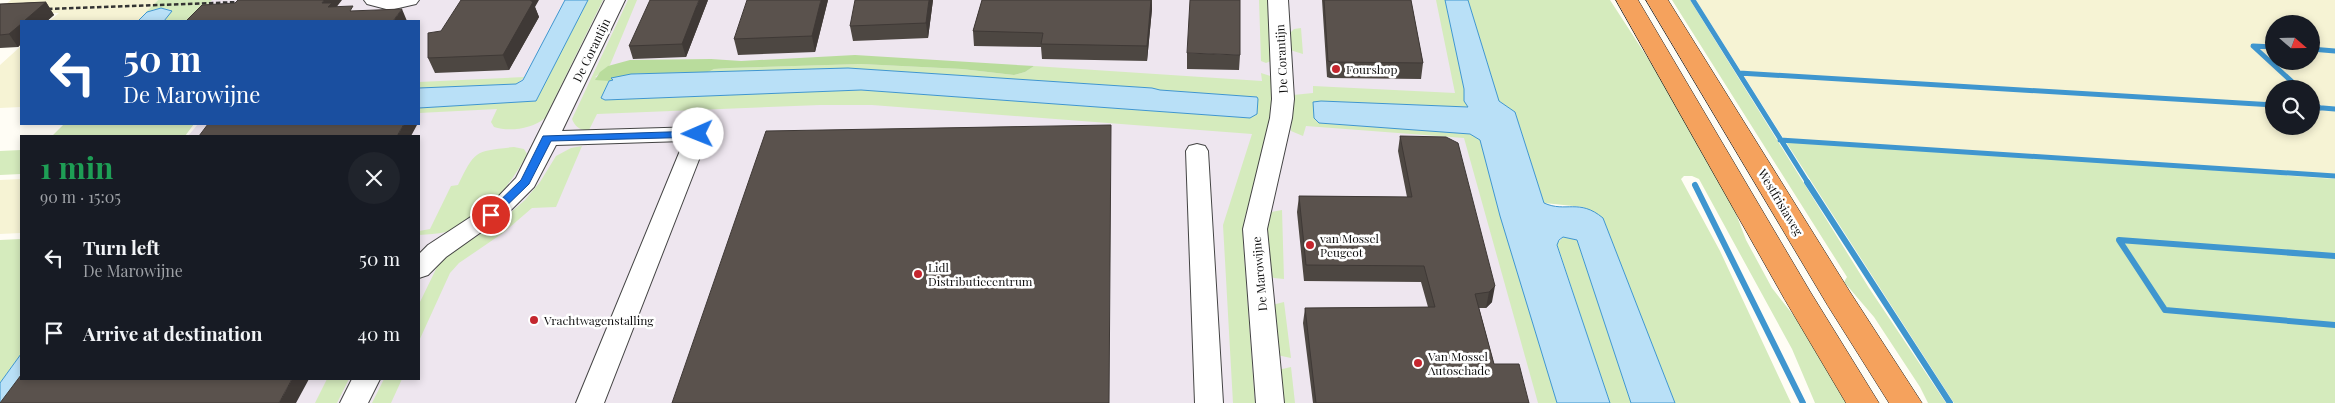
<!DOCTYPE html>
<html lang="en">
<head>
<meta charset="utf-8">
<style>
	:root { --surface:#171b24; --page:#20242c; --text:#f1f3f6; --muted:#9ea1a6 }
	body { margin:0; font-family:"Playfair Display",serif; background:var(--page); color:var(--text); height:100vh; display:flex; flex-direction:column; font-size:19px; white-space:nowrap }
	* { box-sizing:border-box; margin:0 }
	p { font-size:16px; color:var(--muted) }
	.icon { flex:none; width:28px; height:28px; fill:none; stroke:currentColor; stroke-width:2; stroke-linecap:round; stroke-linejoin:round }
	.map { position:relative; flex:1; overflow:hidden }
	.drawer { position:absolute; left:20px; top:135px; width:400px; height:245px; display:flex; flex-direction:column; background:var(--surface); border-radius:0px; box-shadow:0 2px 8px #0003 }
	.drawer>* { flex:none }
	.hud { position:absolute; left:20px; top:20px; width:400px; height:105px; border-radius:0px; box-shadow:0 2px 8px #0003; background:#1a4fa0; color:#fff; overflow:hidden }
	.needle { width:32px; rotate:110deg }
	.buttons { position:absolute; left:2265px; top:15px; display:grid; gap:10px }
	.buttons a { display:grid; place-items:center; width:55px; height:55px; border-radius:50%; background:var(--surface); box-shadow:0 2px 8px #0003; font-size:25px }
	.pin { position:absolute; display:grid; place-items:center; width:42px; height:42px; color:#fff; margin:-21px; border:2px solid #fff; border-radius:50%; box-shadow:0 1px 5px #0007 }
	.me { position:absolute; width:55px; margin:-28px; rotate:269deg; stroke-linejoin:round; filter:drop-shadow(0 0 4px #0008) }
	.turn { display:flex; align-items:center; gap:18px; height:105px; padding:0 20px; font-size:22px }
	.turn .icon { width:65px; height:65px; stroke-width:2.5 }
	.turn b { display:block; font-size:35px; line-height:42px }
	.round { display:grid; place-items:center; flex:none; width:52px; height:52px; border-radius:26px; background:var(--page) }
	.summary { display:flex; align-items:center; justify-content:space-between; height:85px; padding:0 20px }
	h1 { font-size:30px; font-weight:700; line-height:38px; color:#1e9e55 }
	ul { padding:0; list-style:none }
	li { display:flex; align-items:center; gap:15px; height:75px; padding:0 20px }
	li div { flex:1 }
	li b { display:block; font-size:19px }
	li em { font-style:normal }
	.map>svg:first-child { display:block }
</style>
</head>
<body>
<div class="map">
<svg width="2335" height="403" viewBox="0 0 2335 403">
	<rect width="100%" height="100%" fill="#fffdf5"/>
	<!-- industrial -->
	<path fill="#eee6ef" d="M165,0H1464L1594,403H0V387L21,379H419V136H188L198,124H419V21H146Z"/>
	<!-- farmland -->
	<path fill="#f6f3d4" fill-rule="evenodd" d="M11,0H158L138,21H49L59,13L0,15V9Z
		M1696,0H2335V179L1784,139ZM2274,24H2311V61H2274ZM2274,89H2311V126H2274Z
		M21,46V107L0,108V65Z
		M21,179V233L0,234V180Z"/>
	<!-- green -->
	<path fill="#d5ebbd" d="M158,0H212L206,6L209,21H164L171,10C163,7 153,9 145,13Z
		M588,0H603L545,118C532,129 509,132 494,127L491,122L497,109L419,113V108L536,101Z
		M628,0H637L610,65L595,77L609,81L601,98L605,100L861,90L1250,118L1257,97L1160,90L1152,88L848,68L708,72L714,69L730,68L861,64L962,69L1014,75L1025,72L1034,66L1262,81L1261,73L1274,77L1275,116L1244,220L1243,240L1255,403H1233L1223,225L1252,134L872,105H820L597,114L589,130C581,131 575,127 572,119Z
		M1259,0H1271V61L1266,63L1261,61Z
		M1436,0H1445L1464,89V101L1468,107L1321,101L1313,103L1319,123L1470,134L1480,140L1500,216L1557,403H1538L1464,138L1306,126L1303,136L1291,131L1293,95L1313,93V86L1455,93Z
		M1468,0H1610L1675,100L1730,198L1746,240L1772,288L1805,330L1848,403H1815L1792,349L1699,179L1692,176H1684L1681,179L1720,251L1791,403H1675L1603,218L1583,207L1544,203L1515,112L1499,101Z
		M1672,0H1690L1869,288L1946,403H1928L1920,387L1874,317L1844,282L1847,277Z
		M1301,28L1303,54L1290,50L1289,34L1294,29Z
		M525,77L516,84L419,88V82Z
		M64,124H194L185,136H52Z
		M1784,139L2335,179V403H1954Z
		M582,146L556,207L532,208L503,233L459,263L450,273L419,341V304L438,265L451,253L502,220L525,200L540,182L556,156L571,148Z
		M514,147L524,149L527,154C511,186 481,221 446,232C437,234 428,234 419,235V231L430,229L451,186L458,185C475,150 475,151 514,147Z
		M21,150V174L0,175V151Z
		M1282,210L1284,279L1274,278L1267,273L1265,232L1271,212Z
		M1563,237L1577,240L1631,403H1610L1557,244Z
		M21,239V354L0,383V240Z
		M1284,302L1291,358L1277,355L1272,305Z
		M1291,367L1295,403H1279L1278,370Z
		M327,379H349L337,403H315Z
		M384,379H402L391,403H372Z"/>
	<!-- forest -->
	<path fill="#b9dc9c" d="M855,55L1034,66L1025,72L1014,75L962,69L861,64L730,68L714,69L708,72L631,74L609,81L595,80L600,72L608,66L630,60L711,59L741,61Z"/>
	<!-- water -->
	<path fill="#b9e0f7" stroke="#3f96cf" d="M565,0H588L536,101L419,108V88L516,84L523,80Z
		M1445,0H1468L1499,101L1515,112L1544,203C1566,213 1579,198 1603,218L1675,403H1631L1577,240L1563,237L1559,240L1557,245L1610,403H1557L1500,216L1480,140L1470,134L1319,123L1314,118L1313,102L1321,101L1468,107L1464,101V89Z
		M161,8L172,11L164,21H138L147,12Z
		M848,68L1152,88L1160,90L1257,97L1258,99L1257,114L1250,118L861,90L605,100L601,98L609,81L613,80L611,78L631,74Z
		M21,354V379L5,403H0V383Z"/>
	<g fill="none" stroke-linecap="round" stroke-linejoin="round">
		<!-- stream-far1 -->
		<path stroke="#3f96cf" stroke-width="5" d="M1693,0L1808,183
			M2274,47L2253,46L2300,89
			M2311,49L2335,51
			M1739,73L2274,105
			M2311,100L2320,108
			M2311,107L2335,109
			M1780,140L2335,176"/>
		<!-- stream -->
		<path stroke="#3f96cf" stroke-width="6" d="M1807,182L1950,403
			M1695,185L1803,403
			M2335,256L2119,240L2165,310L2335,325"/>
		<!-- minor casing -->
		<g stroke="#444" stroke-width="2">
			<path id="minor" d="M364,0H419L416,4L390,10L367,4Z
				M605,0H625L562,131L698,127L706,129L709,134L604,403H576L684,141L556,145L534,187L508,213L446,257L428,275L419,278V254L428,245L492,203L516,178Z
				M1268,0H1288L1294,99L1292,118L1267,229L1284,403H1256L1243,229L1270,118L1272,99Z
				M1197,144L1205,146L1208,151L1223,403H1195L1186,151L1189,146Z
				M352,379H380L368,403H340Z"/>
		</g>
		<!-- highway casing -->
		<g stroke="#222" stroke-width="1">
			<path id="highway" d="M1616,0H1638L1811,293L1879,403H1846L1785,300Z
				M1646,0H1668L1850,292L1922,403H1889L1828,306Z"/>
		</g>
		<!-- path -->
		<path stroke="#333" stroke-width="2.5" stroke-dasharray="4.5 2.5" stroke-linecap="butt" d="M48,9L240,2"/>
		<!-- minor -->
		<use href="#minor" fill="#fff" fill-rule="evenodd"/>
		<!-- highway -->
		<use href="#highway" fill="#f5a25d" fill-rule="evenodd"/>
	</g>
	<!-- wall -->
	<path fill="#4d4742" d="M708,0L686,57L633,59L629,46Z
		M828,0L815,52L738,55L734,39Z
		M933,0L928,38L853,41L850,26Z
		M982,0H1152V9L1147,61L1042,59L1041,47L974,46L973,31Z
		M1322,0H1411L1423,63L1421,79L1330,78L1327,77Z
		M46,2L54,15L47,21H21V44L18,47L0,48V4Z
		M535,7L539,17L509,70L435,73L428,58L441,31Z
		M1187,53L1240,55L1239,70L1187,69Z
		M1400,136L1458,143L1492,302L1486,308H1479L1494,364L1529,403H1313L1303,323L1305,308L1428,307L1421,282L1304,281L1297,212L1299,196L1407,197L1398,151Z"/>
	<!-- shaded-wall -->
	<path fill="#3f3936" d="M324,0H342L335,9L336,21L322,3Z
		M528,0H539L535,7L539,17L509,70L503,55Z
		M699,0H708L686,57L682,44Z
		M821,0H828L815,52L812,36Z
		M929,0H933L928,38L926,23Z
		M1151,0L1152,9L1147,61V46Z
		M46,2L54,15L47,21H24Z
		M402,9L407,21H393Z
		M21,24V44L18,47L9,34Z
		M404,124H416L417,125L411,136H397Z
		M1495,286L1492,302L1486,308L1489,292Z
		M292,379H309L296,403H279Z"/>
	<!-- building -->
	<path fill="#5a524d" stroke="#3f3936" d="M238,0H324L322,3H332L328,7L353,6L350,11L402,9L393,21H186L202,5L235,3Z
		M461,0H530L533,2L503,55L428,58V33L441,31Z
		M650,0H699L682,44L629,46Z
		M747,0H821L812,36L734,39Z
		M855,0H929L926,23L850,26Z
		M982,0H1151L1147,46L1041,44L1043,33L973,31Z
		M1190,0H1240V55L1187,53Z
		M1324,0H1411L1423,63L1331,62L1328,61Z
		M46,2L24,21H21V24L9,34L0,35V4Z
		M208,124H404L397,136H199Z
		M1111,125L1109,403H672L766,131Z
		M1400,136L1446,137L1458,143L1495,286L1489,292L1475,294L1494,364H1519L1529,403H1316L1305,308L1435,307L1424,266L1306,265L1299,196L1412,197Z
		M21,375V379H292L279,403H0Z"/>
	<!-- route -->
	<path fill="#1a73e8" stroke="#114b97" d="M698,131L702,132V137L551,141L529,184L495,217L491,218L485,215L521,180L543,136Z"/>
	<!-- markers -->
	<g fill="#c4262e" stroke="#fff" stroke-width="2">
		<circle cx="1336" cy="69" r="5"/>
		<circle cx="1310" cy="245" r="5"/>
		<circle cx="918" cy="274" r="5"/>
		<circle cx="534" cy="320" r="5"/>
		<circle cx="1418" cy="363" r="5"/>
	</g>
	<g text-anchor="middle" dominant-baseline="central" stroke-width="5" stroke-linejoin="round" paint-order="stroke">
		<!-- street labels -->
		<g font-size="12" fill="#111" stroke="#fff">
			<text transform="translate(591 50) rotate(-64)">De Corantijn</text>
			<text transform="translate(1281 59) rotate(-93)">De Corantijn</text>
			<text transform="translate(1781 202) rotate(59)">Westfrisiaweg</text>
			<text transform="translate(1259 274) rotate(-95)">De Marowijne</text>
		</g>
		<!-- poi labels -->
		<g font-size="12" fill="#111" stroke="#fff" text-anchor="start">
			<text x="1346" y="69">Fourshop</text>
			<text x="1320" y="238">van Mossel<tspan x="1320" dy="14">Peugeot</tspan></text>
			<text x="928" y="267">Lidl<tspan x="928" dy="14">Distributiecentrum</tspan></text>
			<text x="544" y="320">Vrachtwagenstalling</text>
			<text x="1428" y="356">Van Mossel<tspan x="1428" dy="14">Autoschade</tspan></text>
		</g>
	</g>
</svg>
<div class="buttons">
<a><svg class="needle" viewBox="-14 -14 28 28"><path d="M0-13l5 13h-10z" fill="#e53935"/><path d="M0 13l5-13h-10z" fill="#9ea1a6"/></svg></a>
<a><svg class="icon" aria-label="search" viewBox="0 0 24 24"><circle cx="10" cy="10" r="6"/><path d="M15 15l6 6"/></svg></a>
</div>
<div class="pin" style="left:491px;top:215px;background:#d93025"><svg class="icon" aria-label="arrive" viewBox="0 0 24 24"><path d="M6 21V4h12l-3 4 3 4H6"/></svg></div>
<svg class="me" style="left:698px;top:134px" viewBox="-20 -20 40 40"><circle r="19" fill="#fff"/><path d="M0-13L10 11 0 6-10 11z" fill="#1a73e8"/></svg>
<div class="hud">
<div class="turn"><svg class="icon" aria-label="left" viewBox="0 0 24 24"><path d="M17 20v-9H6M10 6l-5 5 5 5"/></svg><div><b>50 m</b>De Marowijne</div></div>
</div>
<section class="drawer">
<div class="summary"><div><h1>1 min</h1><p>90 m · 15:05</p></div><a class="round"><svg class="icon" aria-label="close" viewBox="0 0 24 24"><path d="M6 6l12 12M18 6L6 18"/></svg></a></div>
<ul>
<li><svg class="icon" aria-label="left" viewBox="0 0 24 24"><path d="M17 20v-9H6M10 6l-5 5 5 5"/></svg><div><b>Turn left</b><p>De Marowijne</p></div><em>50 m</em></li>
<li><svg class="icon" aria-label="arrive" viewBox="0 0 24 24"><path d="M6 21V4h12l-3 4 3 4H6"/></svg><div><b>Arrive at destination</b></div><em>40 m</em></li>
</ul>
</section>
</div>
</body>
</html>
